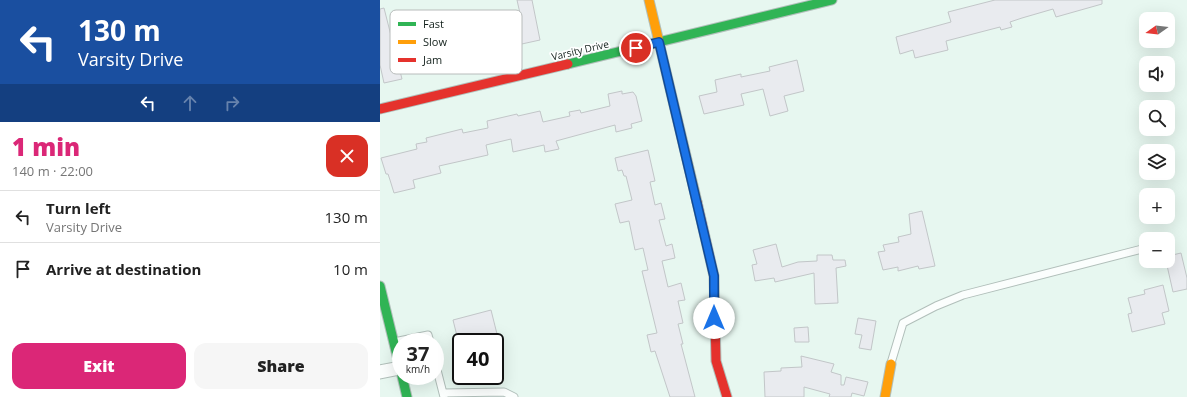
<!DOCTYPE html>
<html lang="en">
<head>
<meta charset="utf-8">
<style>
	:root { --surface:#fff; --page:#f6f6f6; --text:#222; --muted:#767676; --line:#e0e0e0; --accent:#db2777 }
	body { margin:0; font-family:"Open Sans",sans-serif; background:var(--page); color:var(--text); height:100vh; display:flex; flex-direction:column; font-size:15px; white-space:nowrap }
	* { box-sizing:border-box; margin:0 }
	p { font-size:13px; color:var(--muted) }
	.icon { flex:none; width:22px; height:22px; fill:none; stroke:currentColor; stroke-width:2; stroke-linecap:round; stroke-linejoin:round }
	.map { position:relative; flex:1; overflow:hidden }
	.panel { display:flex; flex-direction:column; background:var(--surface); width:380px }
	.panel>* { flex:none }
	.top-card { background:#1a4fa0; color:#fff; overflow:hidden }
	.needle { width:26px; rotate:256deg }
	.tools { position:absolute; left:759px; top:12px; display:grid; gap:8px }
	.tools a { display:grid; place-items:center; width:36px; height:36px; border-radius:8px; background:var(--surface); box-shadow:0 4px 16px #0002; font-size:20px }
	.speed { position:absolute; left:12px; top:333px; display:flex; gap:8px; font-size:20px; font-weight:700; text-align:center }
	.speed>* { display:grid; place-content:center; width:52px; height:52px; border-radius:50%; background:var(--surface); box-shadow:0 4px 16px #0002; line-height:1 }
	.speed small { font-size:10px; font-weight:400 }
	.speed .limit { border:2px solid #111; border-radius:6px; background:#fff; color:#111 }
	.pin { position:absolute; display:grid; place-items:center; width:34px; height:34px; color:#fff; margin:-17px; border:2px solid #fff; border-radius:50%; box-shadow:0 1px 4px #0007 }
	.me { position:absolute; width:44px; margin:-22px; rotate:0deg; stroke-linejoin:round; filter:drop-shadow(0 0 3px #0008) }
	.turn { display:flex; align-items:center; gap:14px; height:84px; padding:0 12px; font-size:18px }
	.turn .icon { width:52px; height:52px; stroke-width:2.5 }
	.turn b { display:block; font-size:28px; line-height:34px }
	.lanes { display:flex; align-items:center; height:38px; padding:0 12px; background:#0003; justify-content:center; gap:20px; direction:ltr }
	.lanes .off { opacity:.35 }
	.round { display:grid; place-items:center; flex:none; width:42px; height:42px; border-radius:12px; background:var(--page) }
	.headline { display:flex; align-items:center; justify-content:space-between; height:68px; padding:0 12px }
	h1 { font-size:24px; font-weight:800; line-height:30px; color:var(--accent) }
	.cta { display:flex; gap:8px; margin-top:auto; padding:8px 12px }
	.cta a { flex:1; height:46px; border-radius:12px; background:var(--accent); color:#fff; font-size:16px; font-weight:800; line-height:46px; text-align:center }
	.cta a+a { background:var(--page); color:var(--text) }
	ul { padding:0; list-style:none }
	li { display:flex; align-items:center; gap:12px; height:52px; padding:0 12px; border-top:1px solid var(--line) }
	li div { flex:1 }
	li b { display:block; font-size:15px }
	li em { font-style:normal }
	main { display:flex; flex:1; min-height:0 }
	.map>svg:first-child { display:block }
</style>
</head>
<body>
<main>
<section class="panel">
<div class="top-card">
<div class="turn"><svg class="icon" aria-label="left" viewBox="0 0 24 24"><path d="M17 20v-9H6M10 6l-5 5 5 5"/></svg><div><b>130 m</b>Varsity Drive</div></div>
<div class="lanes"><svg class="icon" aria-label="left" viewBox="0 0 24 24"><path d="M17 20v-9H6M10 6l-5 5 5 5"/></svg><svg class="icon off" aria-label="ahead" viewBox="0 0 24 24"><path d="M12 20V5M6 11l6-6 6 6"/></svg><svg class="icon off" aria-label="right" viewBox="0 0 24 24"><path d="M7 20v-9h11M14 6l5 5-5 5"/></svg></div>
</div>
<div class="headline"><div><h1>1 min</h1><p>140 m · 22:00</p></div><a class="round" style="background:#d93025;color:#fff"><svg class="icon" aria-label="close" viewBox="0 0 24 24"><path d="M6 6l12 12M18 6L6 18"/></svg></a></div>
<ul>
<li><svg class="icon" aria-label="left" viewBox="0 0 24 24"><path d="M17 20v-9H6M10 6l-5 5 5 5"/></svg><div><b>Turn left</b><p>Varsity Drive</p></div><em>130 m</em></li>
<li><svg class="icon" aria-label="arrive" viewBox="0 0 24 24"><path d="M6 21V4h12l-3 4 3 4H6"/></svg><div><b>Arrive at destination</b></div><em>10 m</em></li>
</ul>
<div class="cta"><a>Exit</a><a>Share</a></div>
</section>
<div class="map">
<svg width="807" height="397" viewBox="0 0 807 397">
	<rect width="100%" height="100%" fill="#e7f7f0"/>
	<!-- building -->
	<path fill="#e9ebef" stroke="#c2c6c8" d="M137,0H152L160,40L128,47L126,39L102,43L103,51L89,54L82,17L115,11L117,23L141,18Z
		M615,0H722V4L676,17L673,9L642,18L630,22L632,27L621,30L620,27L566,41L568,50L535,58L533,50L520,54L516,37L571,22L568,12Z
		M4,8L22,79L4,83L0,65V9Z
		M417,60L424,91L404,96L408,111L390,116L383,89L361,94L364,105L324,114L319,96L337,92L335,80L361,74V77L390,71L389,67Z
		M242,91V94L253,92L256,96L262,121L251,124L252,128L236,132L235,125L176,141L179,149L165,152L164,145L133,152L131,139L106,145L108,155L59,166L61,173L33,180L35,188L14,193L10,180L8,174H6L1,158L37,149L36,144L47,142L46,138L82,129L83,133L108,128L107,121L137,114L138,116L160,111L163,122L190,116L189,112L200,110L201,113L230,106L228,94Z
		M268,150L275,181L270,182L275,205L281,203L285,219L279,220L286,246L292,244L295,258L282,261L288,287L301,283L305,300L298,301L303,323L298,324L303,344H301L315,397H290L275,351L271,352L267,335L277,333L262,271L268,270L263,248L255,250L249,221L240,223L235,204L252,200L246,176H244L242,170L238,171L235,158Z
		M542,211L555,266L539,269L538,266L518,271V267L503,270L498,252L505,251L503,245L519,242L518,237L531,234L529,214Z
		M396,244L402,267L418,262L437,261V255H452L453,260H465L466,266L456,268L458,303L435,304L434,273L395,282L394,278L375,281L372,265L377,264L373,250Z
		M801,253L807,278V289L793,292L786,261H788V256Z
		M783,285L789,311L782,313L785,324L752,332L748,314L752,313L748,298L765,294L764,290Z
		M111,310L119,342H81L79,336H77L73,320Z
		M478,318L496,321L491,350L479,348L482,335L475,334Z
		M428,327L429,342H415L414,328Z
		M421,356L454,364L451,372L461,375V385H464L466,377L488,382L484,396L472,393L471,397H449L450,394L424,387V397H385L384,372L401,371V368L422,367Z"/>
	<g fill="none" stroke-linecap="round" stroke-linejoin="round">
		<!-- lane casing -->
		<g stroke="#b1bfba" stroke-width="9">
			<path id="lane" d="M14,342L48,335L50,342
				M55,362L64,397
				M511,363L523,323L556,306L583,295L766,248
				M63,393L124,392L134,397"/>
		</g>
		<!-- street casing -->
		<g stroke="#b1bfba" stroke-width="15">
			<path id="street" d="M0,372L20,368"/>
		</g>
		<!-- fast casing -->
		<g stroke="#b1bfba" stroke-width="11">
			<path id="fast" d="M188,64L452,0
				M0,286L21,372
				M22,376L27,397"/>
		</g>
		<!-- slow casing -->
		<g stroke="#b1bfba" stroke-width="11">
			<path id="slow" d="M269,0L317,202
				M505,397L511,364"/>
		</g>
		<!-- jam casing -->
		<g stroke="#b1bfba" stroke-width="11">
			<path id="jam" d="M0,109L188,64
				M317,202L334,276L336,361L347,397"/>
		</g>
		<!-- lane -->
		<use href="#lane" stroke="#fbfefd" stroke-width="7"/>
		<!-- street -->
		<use href="#street" stroke="#fbfefd" stroke-width="13"/>
		<!-- fast -->
		<use href="#fast" stroke="#30b455" stroke-width="9"/>
		<!-- slow -->
		<use href="#slow" stroke="#ff9f0a" stroke-width="9"/>
		<!-- jam -->
		<use href="#jam" stroke="#e5322d" stroke-width="9"/>
	</g>
	<g fill="none" stroke-linecap="round" stroke-linejoin="round">
		<!-- route casing -->
		<g stroke="#114b97" stroke-width="10">
			<path id="route" d="M256,48L279,42L334,276V318"/>
		</g>
		<!-- route -->
		<use href="#route" stroke="#1a73e8" stroke-width="7"/>
	</g>
	<g text-anchor="middle" dominant-baseline="central" stroke-width="3.5" stroke-linejoin="round" paint-order="stroke">
		<!-- street labels -->
		<g font-size="10" fill="#12201b" stroke="#fff">
			<text transform="translate(200 50) rotate(-13)">Varsity Drive</text>
		</g>
	</g>
	<!-- legend -->
	<rect x="10" y="10" width="132" height="64" rx="6" fill="#fff" stroke="#b8bcbb" stroke-width="1"/>
	<rect x="18" y="22" width="18" height="4" fill="#30b455"/>
	<rect x="18" y="40" width="18" height="4" fill="#ff9f0a"/>
	<rect x="18" y="58" width="18" height="4" fill="#e5322d"/>
	<g font-size="11" fill="#12201b">
		<text x="43" y="28">Fast</text>
		<text x="43" y="46">Slow</text>
		<text x="43" y="64">Jam</text>
	</g>
</svg>
<div class="tools">
<a><svg class="needle" viewBox="-14 -14 28 28"><path d="M0-13l5 13h-10z" fill="#e53935"/><path d="M0 13l5-13h-10z" fill="#767676"/></svg></a>
<a><svg class="icon" aria-label="sound" viewBox="0 0 24 24"><path d="M4 9h4l5-4v14l-5-4H4zM17 9q2 3 0 6"/></svg></a>
<a><svg class="icon" aria-label="search" viewBox="0 0 24 24"><circle cx="10" cy="10" r="6"/><path d="M15 15l6 6"/></svg></a>
<a><svg class="icon" aria-label="layers" viewBox="0 0 24 24"><path d="M12 4l9 5-9 5-9-5zM3 14l9 5 9-5"/></svg></a>
<a>+</a>
<a>−</a>
</div>
<div class="speed"><div>37<small>km/h</small></div><div class="limit">40</div></div>
<div class="pin" style="left:256px;top:48px;background:#d93025"><svg class="icon" aria-label="arrive" viewBox="0 0 24 24"><path d="M6 21V4h12l-3 4 3 4H6"/></svg></div>
<svg class="me" style="left:334px;top:318px" viewBox="-20 -20 40 40"><circle r="19" fill="#fff"/><path d="M0-13L10 11 0 6-10 11z" fill="#1a73e8"/></svg>
</div>
</main>
</body>
</html>
